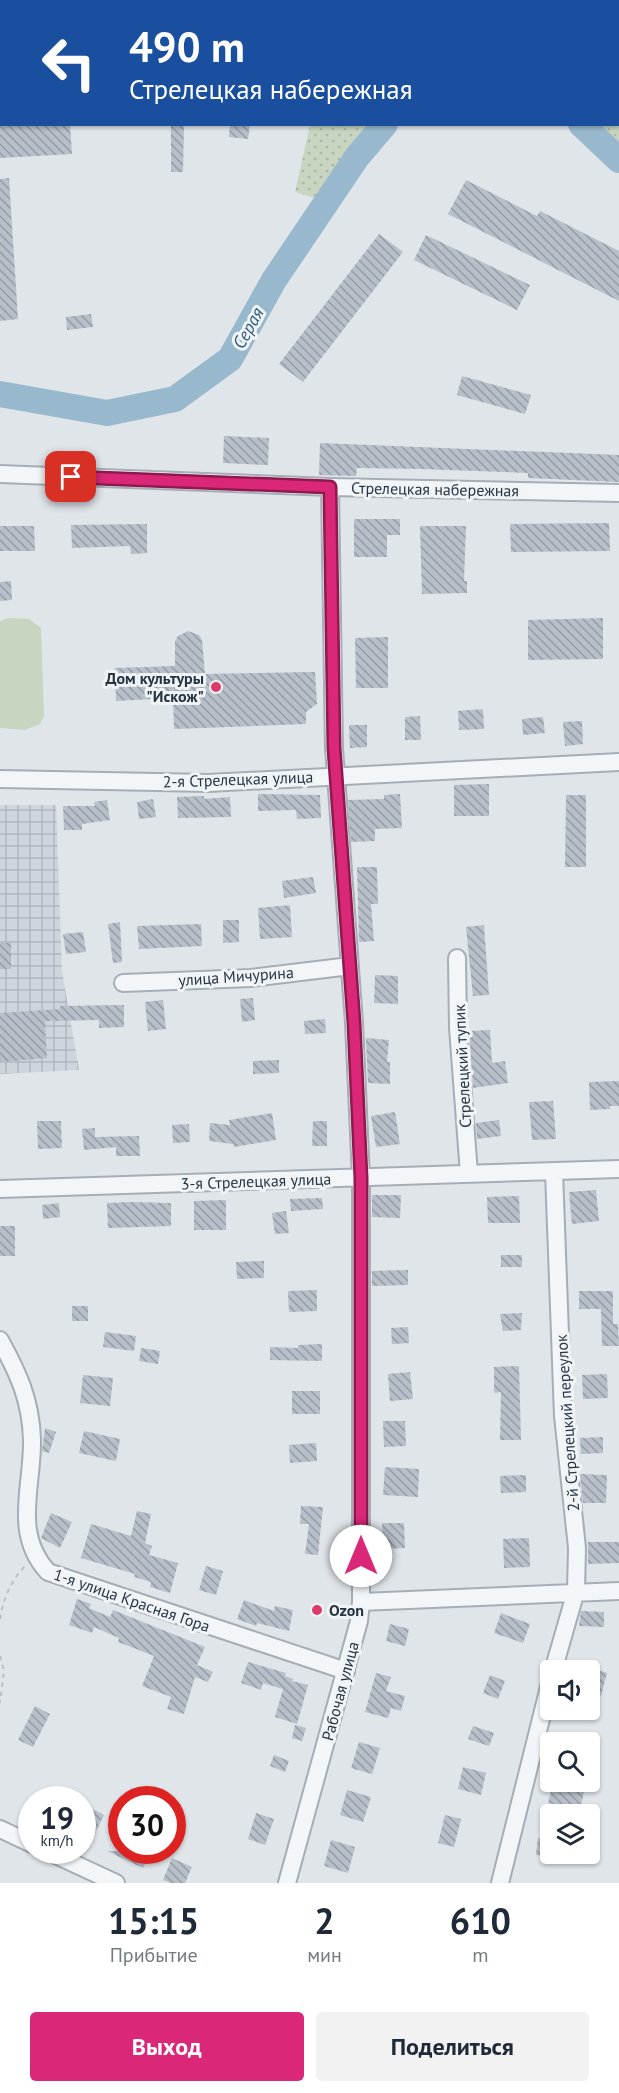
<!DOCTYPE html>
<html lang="ru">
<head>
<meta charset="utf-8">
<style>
	:root { --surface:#fff; --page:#f2f2f3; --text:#1f2937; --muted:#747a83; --accent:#db2777 }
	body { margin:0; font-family:"PT Sans",sans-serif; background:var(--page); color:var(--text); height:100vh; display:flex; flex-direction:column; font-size:22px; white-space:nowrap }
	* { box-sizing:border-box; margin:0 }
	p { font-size:20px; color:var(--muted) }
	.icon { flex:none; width:33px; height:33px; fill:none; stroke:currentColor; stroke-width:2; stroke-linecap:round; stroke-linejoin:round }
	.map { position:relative; height:1883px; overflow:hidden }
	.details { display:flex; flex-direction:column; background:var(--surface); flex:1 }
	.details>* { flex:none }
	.guide { position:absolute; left:0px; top:0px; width:620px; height:126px; box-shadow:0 2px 4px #0004; background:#1a4fa0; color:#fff; overflow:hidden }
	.controls { position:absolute; left:540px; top:1660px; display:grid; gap:12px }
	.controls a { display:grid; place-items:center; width:60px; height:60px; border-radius:6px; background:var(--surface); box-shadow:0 2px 4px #0004; font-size:30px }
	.speed { position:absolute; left:18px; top:1786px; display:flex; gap:12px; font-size:30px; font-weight:700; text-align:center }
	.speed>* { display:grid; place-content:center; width:78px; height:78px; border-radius:50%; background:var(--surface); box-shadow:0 2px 4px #0004; line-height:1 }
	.speed small { font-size:15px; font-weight:400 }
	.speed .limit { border:9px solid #d22; background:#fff; color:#111 }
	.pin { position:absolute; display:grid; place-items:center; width:51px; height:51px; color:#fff; margin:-26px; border-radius:12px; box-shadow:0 3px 9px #0006 }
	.me { position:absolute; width:66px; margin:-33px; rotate:0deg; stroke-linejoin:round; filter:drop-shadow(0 0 4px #0008) }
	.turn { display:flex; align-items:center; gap:21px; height:126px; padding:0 30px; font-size:27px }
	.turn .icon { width:78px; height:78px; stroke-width:2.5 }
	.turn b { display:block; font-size:42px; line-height:51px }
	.eta { display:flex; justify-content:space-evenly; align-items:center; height:102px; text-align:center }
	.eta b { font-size:36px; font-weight:800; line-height:42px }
	.primary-button { display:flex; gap:12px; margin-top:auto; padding:12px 30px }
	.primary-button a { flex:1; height:69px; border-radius:6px; background:var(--accent); color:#fff; font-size:24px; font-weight:800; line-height:69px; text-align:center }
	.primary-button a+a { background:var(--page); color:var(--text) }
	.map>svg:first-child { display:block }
</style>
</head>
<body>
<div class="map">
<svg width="619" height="1883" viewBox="0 0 619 1883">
	<defs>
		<pattern id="industrial-grid" width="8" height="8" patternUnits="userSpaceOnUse" patternTransform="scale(1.5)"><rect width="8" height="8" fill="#ced5dc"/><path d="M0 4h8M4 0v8" fill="none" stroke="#b1b7be"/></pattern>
		<pattern id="park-dots" width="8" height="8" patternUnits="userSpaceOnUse" patternTransform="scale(1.5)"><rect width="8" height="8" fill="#c8d5c0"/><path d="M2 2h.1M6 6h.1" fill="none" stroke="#acb7a6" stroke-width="1.8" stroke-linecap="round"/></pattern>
		<pattern id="building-back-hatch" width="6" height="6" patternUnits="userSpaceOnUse" patternTransform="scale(1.5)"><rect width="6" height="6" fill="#b7bfc8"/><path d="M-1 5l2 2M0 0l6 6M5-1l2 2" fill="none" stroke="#959ca4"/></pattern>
	</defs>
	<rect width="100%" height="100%" fill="#e0e5ea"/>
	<!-- industrial -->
	<path fill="url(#industrial-grid)" d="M0,805H56L62,971L79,1070L0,1074Z"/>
	<!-- grass -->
	<path fill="#c8d5c0" d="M8,618L29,619L41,628L44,716L40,724L25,730L0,728V621Z"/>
	<!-- park -->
	<path fill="url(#park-dots)" d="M175,0H619V146L596,125L618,124V2Z
		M310,125H374L318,199L295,192Z"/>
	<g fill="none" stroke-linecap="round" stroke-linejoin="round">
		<!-- river -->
		<path stroke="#98b9cd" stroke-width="26" d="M581,124L619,160
			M0,394L107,413L175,399L230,359L274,280L357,157L385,124"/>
	</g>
	<!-- building -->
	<path fill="url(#building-back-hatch)" d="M0,124H70L72,154L0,158Z
		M171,124H184L183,172H171Z
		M230,124H250L248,139L229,137Z
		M9,178L18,319L0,321V179Z
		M466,180L537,216L540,211L619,251V301L448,214Z
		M379,234L403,252L303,382L279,364Z
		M426,235L530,285L517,310L414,260Z
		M91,314L93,327L67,330L66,317Z
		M462,376L531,395L525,414L457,395Z
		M224,436L269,438L268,465L223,463Z
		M320,443L619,455V482L528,478V473L422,469L357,468L356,476L319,475Z
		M354,519H400V535H387V557H354Z
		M609,523L610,551L511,552L510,524Z
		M147,524V553L131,554L130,546L72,548L71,525Z
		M0,526H34L35,551H0Z
		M420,526H466L464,581H467V593L422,594Z
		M11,581L12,600L0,601V582Z
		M603,618V659L528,660V620Z
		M188,631L199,635L202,640L205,674L315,672L317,704L306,712V724L174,729L173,698L116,701L115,668L175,666V641L178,636Z
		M388,637V688H356L355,638Z
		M483,709L484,729L459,730L458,711Z
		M420,716L421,740H405V717Z
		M543,717L545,733L523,735L522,719Z
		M582,721L583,744L565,746L563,722Z
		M349,725H367V747L350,748Z
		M489,784V816H454V785Z
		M258,794L320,795L321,818L297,819L296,810L258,811Z
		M400,794L402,828L375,829V841L351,842L348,800L384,799V795Z
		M566,795H586V867H565Z
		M204,796V799L230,797L231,817L178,818L177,797Z
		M153,799L156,817L139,819L137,802Z
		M107,800L110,820L82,824V830H64L63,806H95L94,802Z
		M357,867H377L378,904H371L374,941L359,942Z
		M313,877L316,893L284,898L282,881Z
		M290,905L292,937L260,939L258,908Z
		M223,920H239V942L223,943Z
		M120,922L122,962L113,963L108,924Z
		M201,924L202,946L139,949L137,926Z
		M484,925L489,995L473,996L466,927Z
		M83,932L86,952L66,954L63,934Z
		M0,943H11V969H0Z
		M375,975L398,976V1004L374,1003Z
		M253,998L255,1020L242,1022L240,999Z
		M163,1000L166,1029L148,1031L145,1002Z
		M124,1005V1027L99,1028V1020L45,1021L47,1058L0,1062V1013L60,1009V1006Z
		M325,1019L326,1033L305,1034L304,1021Z
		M490,1030L492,1063L505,1061L508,1083L473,1088L469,1031Z
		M366,1038L389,1040L387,1062H390V1084L368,1083Z
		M279,1060V1073L253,1074V1061Z
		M619,1081V1106H610V1109L590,1110L589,1082Z
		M553,1101L556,1139L532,1140L529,1102Z
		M395,1112L400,1144L376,1147L371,1116Z
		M272,1113L276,1140L234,1147L233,1144L209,1141L210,1123L230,1125L229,1120Z
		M499,1120L501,1136L477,1139L476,1123Z
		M37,1121H61L62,1148L38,1149Z
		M313,1121H327V1146H312Z
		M189,1124L190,1142L173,1143L172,1125Z
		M95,1128V1137L139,1136L140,1156H116V1147L84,1150L82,1129Z
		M596,1190L599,1221L572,1224L569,1192Z
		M372,1195H401L400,1218L372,1217Z
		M519,1196L520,1223H488L487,1197Z
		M322,1198L323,1209L291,1211L290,1199Z
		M226,1200V1230H194V1201Z
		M130,1202L171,1203V1226L108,1228L107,1203Z
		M59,1203L60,1217L43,1219L42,1205Z
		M286,1211L289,1233L275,1234L272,1213Z
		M0,1226H15V1256H0Z
		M501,1255H522V1267H501Z
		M264,1261V1278L237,1279L236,1262Z
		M408,1270V1285L372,1286V1271Z
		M317,1290V1311L289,1312L288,1291Z
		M579,1291H613V1324H618L619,1346H602L601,1309H579Z
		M72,1306H88V1321H72Z
		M522,1313L521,1330L503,1331L500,1314Z
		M408,1327L409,1343L392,1344L391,1328Z
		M105,1332L136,1336L134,1351L103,1347Z
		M322,1344V1361L270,1360V1347L298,1348V1345Z
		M141,1348L160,1351L158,1364L139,1361Z
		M519,1366L521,1440H500L501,1392L494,1393V1367Z
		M410,1372L413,1399L390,1401L388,1374Z
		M607,1374L608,1398L583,1399L582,1375Z
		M83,1375L113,1378L110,1406L80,1403Z
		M292,1391H320V1414H292Z
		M383,1421H405L406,1446L384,1447Z
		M45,1428L56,1432L49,1453L42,1451Z
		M84,1431L120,1439L116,1461L79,1453Z
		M603,1437V1453L581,1454L580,1438Z
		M316,1443L317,1461L290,1463L289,1445Z
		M385,1467L419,1469L418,1497L383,1495Z
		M580,1474L607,1475L606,1503H583Z
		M526,1475V1492L501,1493L500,1476Z
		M301,1506L323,1507L318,1555L305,1554L309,1524H300Z
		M137,1511L151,1514L145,1543L152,1546L149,1555L178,1563L170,1593L150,1587L151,1582L134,1577L135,1574L81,1558L91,1524L131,1536Z
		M51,1513L72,1522L60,1548L41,1538Z
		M382,1523H404L405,1548L383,1549Z
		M529,1538L530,1567L504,1568L503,1539Z
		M588,1542H619V1563L588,1564Z
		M206,1566L223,1571L216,1595L199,1590Z
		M77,1599L91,1604L89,1608L110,1617L113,1610L205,1647L197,1665L213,1672L208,1682L195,1677L184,1714L167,1709L171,1697L142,1686L154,1656L118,1642L119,1638L94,1627L92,1633L69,1625Z
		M244,1600L274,1611L275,1606L293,1610L289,1631L257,1623L256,1626L237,1619Z
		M581,1611L604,1612V1627L579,1626Z
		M501,1613L530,1624L523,1643L494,1633Z
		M390,1624L409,1629L405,1646L386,1641Z
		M248,1662L286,1673L285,1676L293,1679L292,1681L308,1685L297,1724L275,1717L283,1689L263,1683L261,1690L241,1683Z
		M590,1668L607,1673L601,1696L590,1693Z
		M376,1673L391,1677L386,1691L405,1696L401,1711L391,1708L388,1718L365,1712Z
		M490,1675L505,1681L498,1699L483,1693Z
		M35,1706L50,1714L33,1747L18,1740Z
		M295,1725L306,1728L302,1741L292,1738Z
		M473,1726L494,1733L489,1746L468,1739Z
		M359,1742L380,1748L372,1774L351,1768Z
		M274,1755L289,1761L285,1772L270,1766Z
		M463,1767L486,1773L481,1795L458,1789Z
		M553,1782L586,1783L580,1810L548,1803Z
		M347,1790L371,1797L363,1822L340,1815Z
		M91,1808L104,1815L91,1842L82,1837V1825Z
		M256,1813L274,1819L265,1845L248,1839Z
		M445,1815L461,1819L454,1847L438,1843Z
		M538,1838L550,1840V1857L536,1855Z
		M331,1840L355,1847L348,1873L324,1866Z
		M107,1851H151L143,1868Z
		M172,1858L192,1867L185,1883H171L163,1880Z"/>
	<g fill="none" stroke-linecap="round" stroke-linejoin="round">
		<!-- minor casing -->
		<g stroke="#a5adb5" stroke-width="20">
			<path id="minor" d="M0,474L330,487L619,493
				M0,779L208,783L619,762
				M457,958L458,1028L469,1174
				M123,983L251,978L350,966
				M0,1189L619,1169
				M0,1340C18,1373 31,1400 32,1440C33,1486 12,1533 48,1572L346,1671
				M361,1602L619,1591
				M553,1671L576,1591L577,1548L563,1416L554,1172
				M0,1829L32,1844
				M47,1851L116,1883
				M287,1883L359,1621L361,1602V1178L354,1023L334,748L330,487
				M500,1883L550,1683"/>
		</g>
		<!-- path -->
		<path stroke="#bac0c5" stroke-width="2" stroke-dasharray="4.5 4.5" stroke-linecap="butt" d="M478,0L481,2
			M166,2L169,0
			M0,54L2,53
			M618,61L619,62
			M0,1619C3,1599 11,1580 26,1565
			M0,1656L4,1671L0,1703"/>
		<!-- minor -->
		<use href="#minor" stroke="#f3f6f8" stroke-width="16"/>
	</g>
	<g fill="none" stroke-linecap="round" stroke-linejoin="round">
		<!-- route casing -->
		<g stroke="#8e194d" stroke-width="15">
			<path id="route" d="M71,477L330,487L334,748L354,1023L361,1178V1556"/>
		</g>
		<!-- route -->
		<use href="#route" stroke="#db2777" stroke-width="10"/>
	</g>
	<!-- markers -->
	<g fill="#da3b68" stroke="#f0f4f7" stroke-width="2">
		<circle cx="216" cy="687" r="6"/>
		<circle cx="317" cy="1610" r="6"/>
	</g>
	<g text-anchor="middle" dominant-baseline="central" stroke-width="6" stroke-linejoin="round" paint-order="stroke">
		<!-- street labels -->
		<g font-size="16" fill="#273543" stroke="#f0f4f7">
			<text transform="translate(435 489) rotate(1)">Стрелецкая набережная</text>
			<text transform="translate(238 779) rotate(-2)">2-я Стрелецкая улица</text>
			<text transform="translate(236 976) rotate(-4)">улица Мичурина</text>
			<text transform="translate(462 1066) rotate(-93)">Стрелецкий тупик</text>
			<text transform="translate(256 1181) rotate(-2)">3-я Стрелецкая улица</text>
			<text transform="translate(567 1423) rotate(-94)">2-й Стрелецкий переулок</text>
			<text transform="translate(132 1600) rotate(19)">1-я улица Красная Гора</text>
			<text transform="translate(340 1691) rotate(-75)">Рабочая улица</text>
		</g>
		<!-- poi labels -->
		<g font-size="16" font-weight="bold" fill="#273543" stroke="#f0f4f7" text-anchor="end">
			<text x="204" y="678">Дом культуры<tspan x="204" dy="18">"Искож"</tspan></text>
			<text x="329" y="1610" text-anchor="start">Ozon</text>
		</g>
		<!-- water labels -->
		<g font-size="18" font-style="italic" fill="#2e5a7b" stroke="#f0f4f7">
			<text transform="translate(248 328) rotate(-61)">Серая</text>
		</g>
	</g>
</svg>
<div class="controls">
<a><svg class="icon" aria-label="sound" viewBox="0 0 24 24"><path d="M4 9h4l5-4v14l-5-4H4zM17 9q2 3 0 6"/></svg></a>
<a><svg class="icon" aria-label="search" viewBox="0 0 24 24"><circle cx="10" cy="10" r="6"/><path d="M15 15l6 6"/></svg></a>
<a><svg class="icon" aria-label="layers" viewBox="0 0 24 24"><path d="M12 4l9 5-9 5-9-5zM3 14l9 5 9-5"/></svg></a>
</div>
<div class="speed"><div>19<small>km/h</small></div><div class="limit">30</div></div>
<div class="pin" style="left:71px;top:477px;background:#d93025"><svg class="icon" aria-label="arrive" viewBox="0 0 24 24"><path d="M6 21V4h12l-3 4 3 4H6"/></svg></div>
<svg class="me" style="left:361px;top:1556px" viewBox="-20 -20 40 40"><circle r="19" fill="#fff"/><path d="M0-13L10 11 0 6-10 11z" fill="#db2777"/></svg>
<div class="guide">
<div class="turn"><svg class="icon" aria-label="left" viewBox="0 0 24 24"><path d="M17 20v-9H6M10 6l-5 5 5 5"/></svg><div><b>490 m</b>Стрелецкая набережная</div></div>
</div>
</div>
<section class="details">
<div class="eta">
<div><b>15:15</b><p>Прибытие</p></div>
<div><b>2</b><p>мин</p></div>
<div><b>610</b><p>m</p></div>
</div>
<div class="primary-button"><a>Выход</a><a>Поделиться</a></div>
</section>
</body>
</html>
